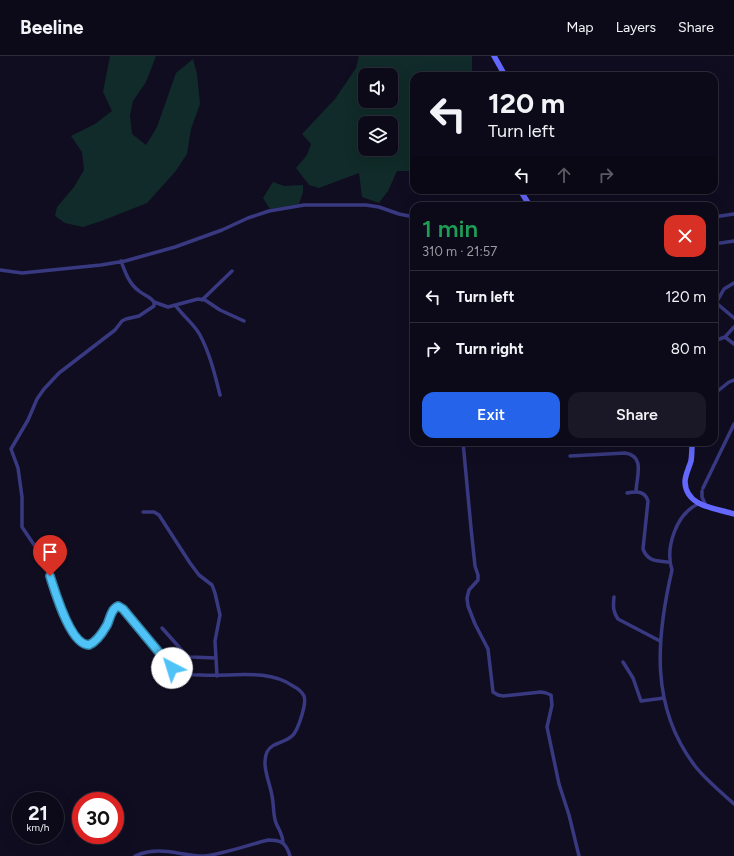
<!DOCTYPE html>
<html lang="en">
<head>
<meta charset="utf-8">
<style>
	:root { --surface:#0c0a19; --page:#1a1826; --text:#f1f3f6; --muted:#9a9aa2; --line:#2c2b38; --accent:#2563eb }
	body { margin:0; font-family:Figtree,sans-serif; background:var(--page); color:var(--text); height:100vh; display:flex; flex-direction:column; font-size:15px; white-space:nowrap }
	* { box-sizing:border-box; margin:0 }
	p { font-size:13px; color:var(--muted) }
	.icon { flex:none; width:22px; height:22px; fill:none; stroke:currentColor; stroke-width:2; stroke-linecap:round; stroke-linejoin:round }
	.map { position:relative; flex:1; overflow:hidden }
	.drawer { position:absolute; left:410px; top:146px; width:308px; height:244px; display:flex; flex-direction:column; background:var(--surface); border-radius:12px; box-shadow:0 4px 16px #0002,0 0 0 1px var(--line) }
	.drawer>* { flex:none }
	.banner { position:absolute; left:410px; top:16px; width:308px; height:122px; border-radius:12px; box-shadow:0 4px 16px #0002,0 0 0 1px var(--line); background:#0c0a19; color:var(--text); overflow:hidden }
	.controls { position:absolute; left:358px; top:12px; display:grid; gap:8px }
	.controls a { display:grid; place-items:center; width:40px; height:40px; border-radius:8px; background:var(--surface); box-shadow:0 4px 16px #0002,0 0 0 1px var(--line); font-size:20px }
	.speed { position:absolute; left:12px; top:736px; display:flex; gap:8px; font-size:20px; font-weight:700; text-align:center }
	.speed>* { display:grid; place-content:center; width:52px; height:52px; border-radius:50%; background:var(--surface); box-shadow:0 4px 16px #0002,0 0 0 1px var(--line); line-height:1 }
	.speed small { font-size:10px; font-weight:400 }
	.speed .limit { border:6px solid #d22; background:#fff; color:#111 }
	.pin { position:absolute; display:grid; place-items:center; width:34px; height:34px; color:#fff; margin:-41px -17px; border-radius:50% 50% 50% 0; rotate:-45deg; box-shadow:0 0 4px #0007 }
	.pin .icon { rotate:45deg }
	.me { position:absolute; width:44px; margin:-22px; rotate:320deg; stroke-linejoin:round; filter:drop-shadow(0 0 3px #0008) }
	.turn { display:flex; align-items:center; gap:14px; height:84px; padding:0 12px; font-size:18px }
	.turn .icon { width:52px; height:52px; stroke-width:2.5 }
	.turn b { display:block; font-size:28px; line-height:34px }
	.lanes { display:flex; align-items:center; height:38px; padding:0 12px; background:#0003; justify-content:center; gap:20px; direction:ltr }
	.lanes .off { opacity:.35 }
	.round { display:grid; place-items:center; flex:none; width:42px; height:42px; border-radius:12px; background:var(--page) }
	.headline { display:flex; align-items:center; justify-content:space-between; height:68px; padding:0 12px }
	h1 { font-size:24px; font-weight:600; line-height:30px; color:#1e9e55 }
	.button { display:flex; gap:8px; margin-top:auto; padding:8px 12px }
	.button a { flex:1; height:46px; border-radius:12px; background:var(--accent); color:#fff; font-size:16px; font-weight:600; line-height:46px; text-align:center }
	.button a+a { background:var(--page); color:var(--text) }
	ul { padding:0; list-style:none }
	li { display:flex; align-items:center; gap:12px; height:52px; padding:0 12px; border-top:1px solid var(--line) }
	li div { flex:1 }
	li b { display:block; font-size:15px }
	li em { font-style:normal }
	header { display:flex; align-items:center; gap:24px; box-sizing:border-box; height:56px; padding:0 20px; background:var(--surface); border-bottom:1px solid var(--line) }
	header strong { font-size:19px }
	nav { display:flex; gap:22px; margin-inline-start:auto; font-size:14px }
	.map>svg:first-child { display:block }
</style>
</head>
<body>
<header>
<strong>Beeline</strong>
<nav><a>Map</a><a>Layers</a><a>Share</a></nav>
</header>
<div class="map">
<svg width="734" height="800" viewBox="0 0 734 800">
	<rect width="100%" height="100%" fill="#100d21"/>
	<!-- green -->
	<path fill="#102b29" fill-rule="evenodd" d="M110,0H156L146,26L133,45L130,59L132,78L146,89L157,71L176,17L193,3L197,18L200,48L191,73L187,98L175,116L147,147L104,164L83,171L65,167L55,160L57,151L74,131L84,114L82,96L71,80L95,68L112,55L103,36Z
		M359,0H472V20H414V115H397L388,135L379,147L362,141L359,117L319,132L309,129L296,112L307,99L311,88L302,78L335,43L356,12ZM365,19H391V45H365ZM365,67H391V93H365Z
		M273,126L284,130L303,129V136L299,148L270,153L263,142Z"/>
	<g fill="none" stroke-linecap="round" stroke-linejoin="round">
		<!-- minor -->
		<path stroke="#383980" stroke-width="3.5" d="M714,161L734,158
			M714,188L734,185
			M121,205C125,216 129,228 139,235C144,239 151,241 154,246V250L139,260L126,263L122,265L115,274L59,317L44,333L37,343L28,364L11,393L18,412L22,441V471L47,508L59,548L74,578L83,588L89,589C96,585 103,576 107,569C110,563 111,553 118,550L123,553L172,612C181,619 190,619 201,619C231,621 267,612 293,630C297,632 302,636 304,640C307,647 298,675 292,680C285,687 272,686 267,696C261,709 270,727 272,740C274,749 273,759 276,767C279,774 283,779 283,787
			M0,214L22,217L101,209L125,205L175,191L222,174L248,162L269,155L304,149H366L379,151L399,158L414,161
			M202,244L232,215
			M714,245L734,262
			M154,246L168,251L198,243L205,244L220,254L244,265
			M716,247L724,233L734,227
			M176,250C183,260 194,268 200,279C210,298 215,319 220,339
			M725,281L734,271
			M714,285L725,281L734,288
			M714,338L729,326L734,324
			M463,386L471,472L475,510L478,519V524L469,534L467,542L468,550L475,568L488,593L493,636L498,639L503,640L541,636L546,637L551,639L552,649L547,671L559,728L569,759L579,800
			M570,400L625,397C645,400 637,419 636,435
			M703,432L734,368
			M702,435V441L706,450
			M627,437C637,435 645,435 648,445L643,493C648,506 657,505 669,506
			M698,448C676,458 665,492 672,514C656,583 650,651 695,710C706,724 721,736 734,748
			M143,456H154L159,459L190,507L199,519L212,529L215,537L220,559L215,585L217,620
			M614,541C613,551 613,556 618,563L660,585
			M162,572L187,600L190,601L216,602
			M623,606L633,622L641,645L664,642
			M135,800C161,789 179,800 205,800C226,797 248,789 268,784C282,784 286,787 290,800"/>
		<!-- secondary -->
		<path stroke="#6568ff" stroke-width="5.5" d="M494,0L503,16V20
			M520,134L530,150
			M692,386C692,392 692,399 691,405C689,412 685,419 685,426C686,451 716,452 734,458"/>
	</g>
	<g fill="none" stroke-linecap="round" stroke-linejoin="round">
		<!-- route casing -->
		<g stroke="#337fa1" stroke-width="10">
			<path id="route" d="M50,520C55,535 70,589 89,589C96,586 103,576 107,569C110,563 111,553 118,550L123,553L172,612"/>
		</g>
		<!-- route -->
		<use href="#route" stroke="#4fc3f7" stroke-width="7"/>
	</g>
</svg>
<div class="controls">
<a><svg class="icon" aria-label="sound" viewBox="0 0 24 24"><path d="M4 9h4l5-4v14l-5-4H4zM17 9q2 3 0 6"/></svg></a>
<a><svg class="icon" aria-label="layers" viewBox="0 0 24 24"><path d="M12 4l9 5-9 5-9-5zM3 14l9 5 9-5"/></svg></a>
</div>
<div class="speed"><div>21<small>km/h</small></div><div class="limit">30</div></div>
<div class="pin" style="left:50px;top:520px;background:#d93025"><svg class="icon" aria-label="arrive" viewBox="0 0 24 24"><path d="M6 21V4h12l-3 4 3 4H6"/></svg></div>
<svg class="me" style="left:172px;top:612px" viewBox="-20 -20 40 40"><circle r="19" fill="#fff"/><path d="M0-13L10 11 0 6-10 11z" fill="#4fc3f7"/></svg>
<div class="banner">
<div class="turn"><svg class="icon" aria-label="left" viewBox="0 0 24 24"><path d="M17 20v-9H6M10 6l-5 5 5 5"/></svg><div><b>120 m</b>Turn left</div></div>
<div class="lanes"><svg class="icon" aria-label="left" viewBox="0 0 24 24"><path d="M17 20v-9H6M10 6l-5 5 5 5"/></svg><svg class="icon off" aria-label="ahead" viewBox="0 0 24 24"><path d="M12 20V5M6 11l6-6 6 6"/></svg><svg class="icon off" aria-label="right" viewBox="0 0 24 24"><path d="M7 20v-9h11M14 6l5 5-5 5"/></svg></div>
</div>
<section class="drawer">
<div class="headline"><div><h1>1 min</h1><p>310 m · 21:57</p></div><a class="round" style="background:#d93025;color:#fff"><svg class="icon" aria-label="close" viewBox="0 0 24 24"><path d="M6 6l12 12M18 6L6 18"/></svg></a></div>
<ul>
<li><svg class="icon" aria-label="left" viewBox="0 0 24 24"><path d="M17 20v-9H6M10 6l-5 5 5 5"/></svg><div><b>Turn left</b></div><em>120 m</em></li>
<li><svg class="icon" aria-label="right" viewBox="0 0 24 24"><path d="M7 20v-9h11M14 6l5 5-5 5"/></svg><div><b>Turn right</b></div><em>80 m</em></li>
</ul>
<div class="button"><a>Exit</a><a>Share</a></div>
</section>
</div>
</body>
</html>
